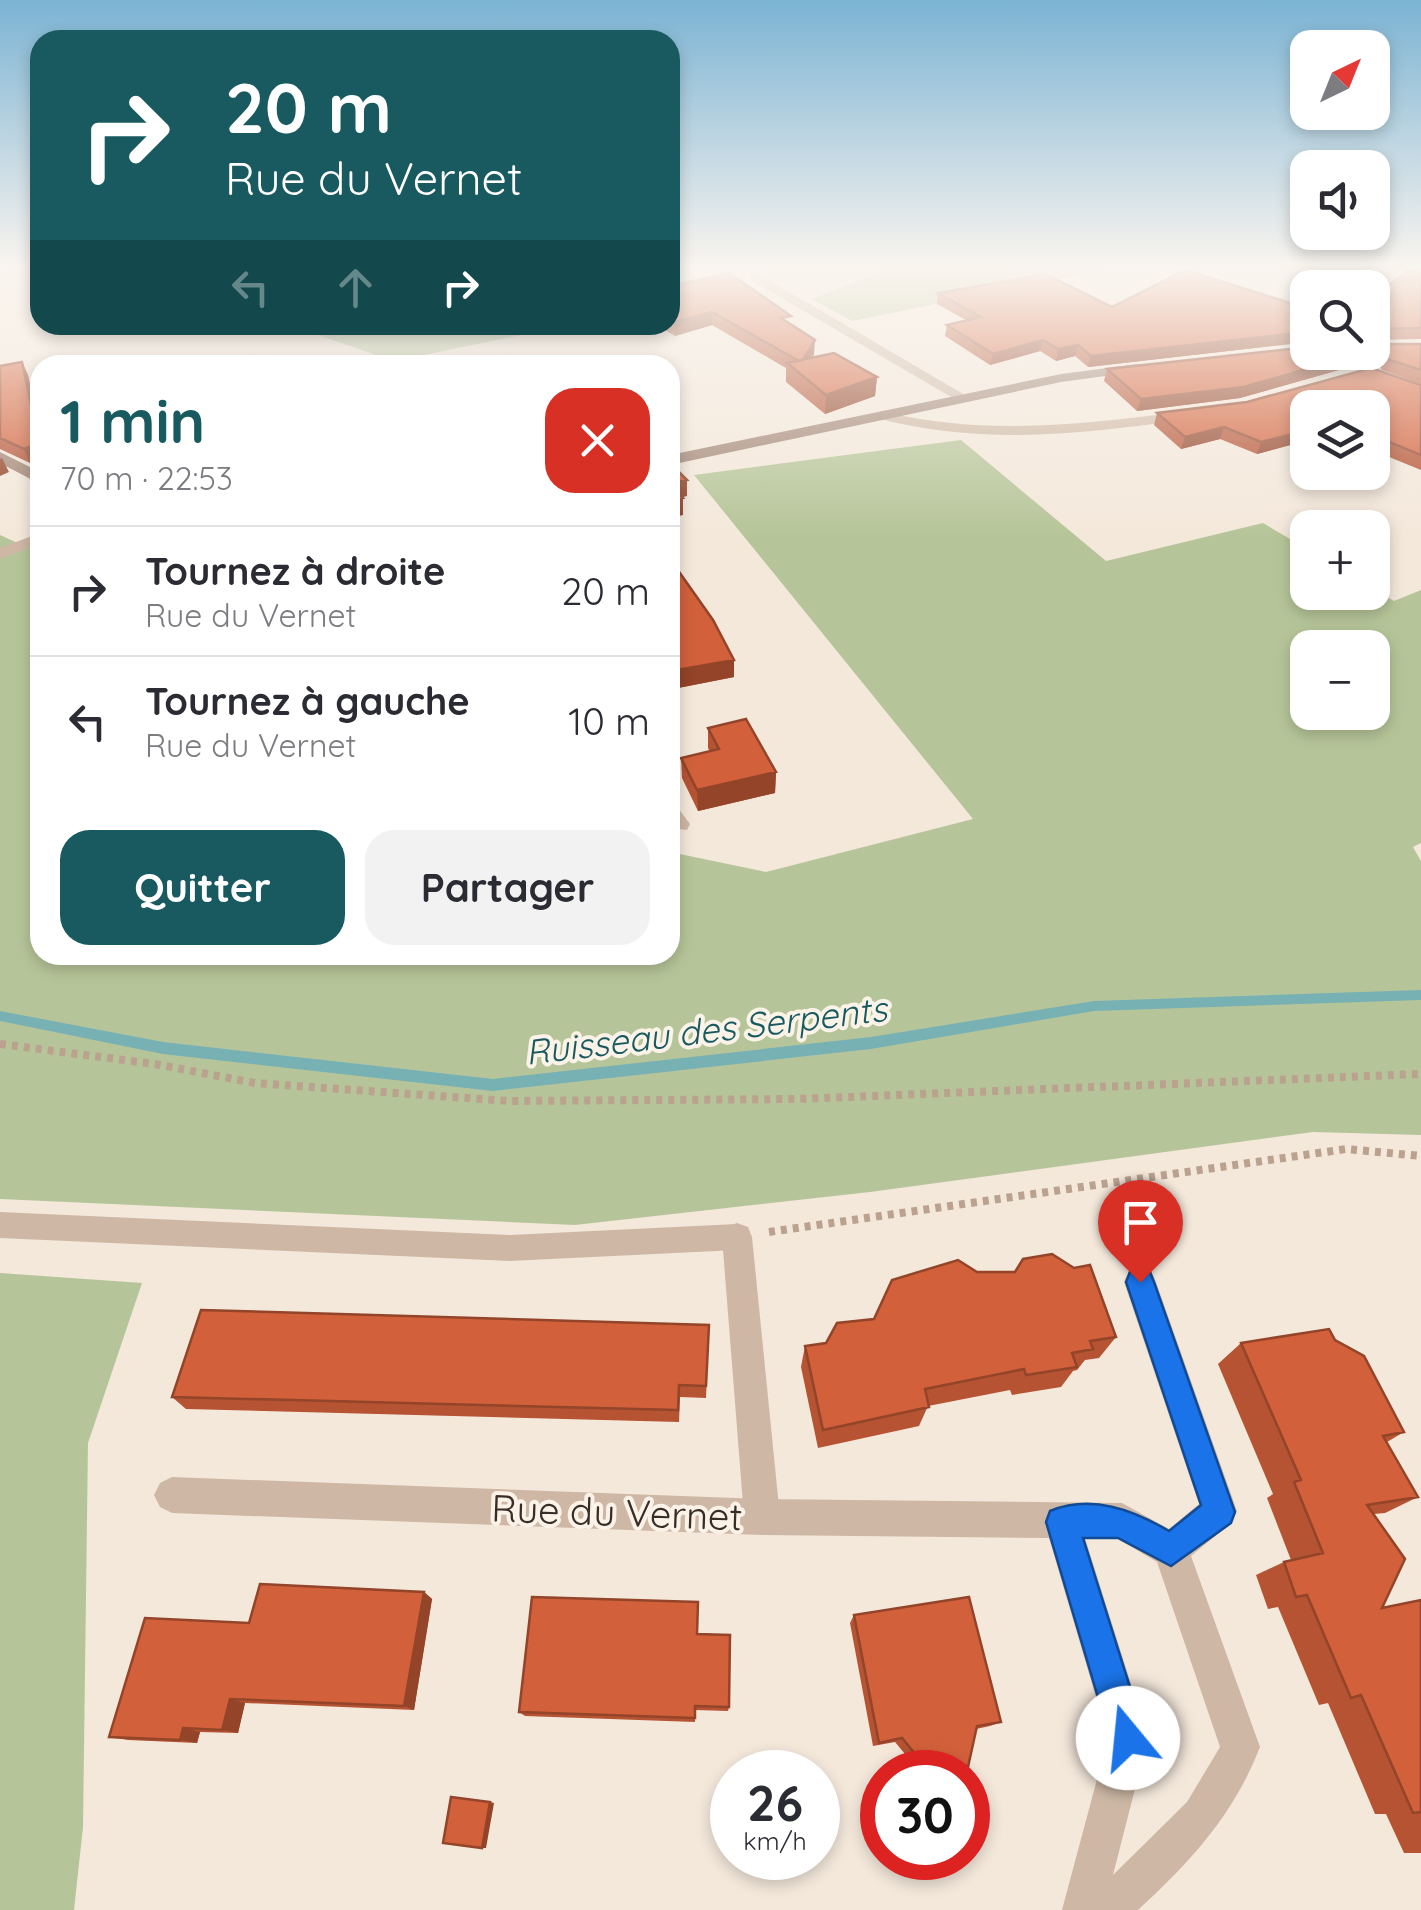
<!DOCTYPE html>
<html lang="fr">
<head>
<meta charset="utf-8">
<style>
	:root { --surface:#fff; --page:#f2f2f3; --text:#2b2b33; --muted:#7c7c81; --line:#e1e1e2; --accent:#185a5f }
	body { margin:0; font-family:Quicksand,sans-serif; background:var(--page); color:var(--text); height:100vh; display:flex; flex-direction:column; font-size:38px; white-space:nowrap }
	* { box-sizing:border-box; margin:0 }
	p { font-size:32px; color:var(--muted) }
	.icon { flex:none; width:55px; height:55px; fill:none; stroke:currentColor; stroke-width:2; stroke-linecap:round; stroke-linejoin:round }
	.map { position:relative; flex:1; overflow:hidden }
	.drawer { position:absolute; left:30px; top:355px; width:650px; height:610px; display:flex; flex-direction:column; background:var(--surface); border-radius:30px; box-shadow:0 5px 15px #0003 }
	.drawer>* { flex:none }
	.banner { position:absolute; left:30px; top:30px; width:650px; height:305px; border-radius:30px; box-shadow:0 5px 15px #0003; background:#185a5f; color:#fff; overflow:hidden }
	.needle { width:65px; rotate:43deg }
	.tools { position:absolute; left:1290px; top:30px; display:grid; gap:20px }
	.tools a { display:grid; place-items:center; width:100px; height:100px; border-radius:20px; background:var(--surface); box-shadow:0 5px 15px #0003; font-size:50px }
	.speed { position:absolute; left:710px; top:1750px; display:flex; gap:20px; font-size:50px; font-weight:700; text-align:center }
	.speed>* { display:grid; place-content:center; width:130px; height:130px; border-radius:50%; background:var(--surface); box-shadow:0 5px 15px #0003; line-height:1 }
	.speed small { font-size:25px; font-weight:400 }
	.speed .limit { border:15px solid #d22; background:#fff; color:#111 }
	.pin { position:absolute; display:grid; place-items:center; width:85px; height:85px; color:#fff; margin:-102px -42px; border-radius:50% 50% 50% 0; rotate:-45deg; box-shadow:0 0 10px #0007 }
	.pin .icon { rotate:45deg }
	.me { position:absolute; width:110px; margin:-55px; rotate:343deg; stroke-linejoin:round; filter:drop-shadow(0 0 8px #0008) }
	.turn { display:flex; align-items:center; gap:35px; height:210px; padding:0 30px; font-size:45px }
	.turn .icon { width:130px; height:130px; stroke-width:2.5 }
	.turn b { display:block; font-size:70px; line-height:85px }
	.lanes { display:flex; align-items:center; height:95px; padding:0 30px; background:#0003; justify-content:center; gap:50px; direction:ltr }
	.lanes .off { opacity:.35 }
	.round { display:grid; place-items:center; flex:none; width:105px; height:105px; border-radius:30px; background:var(--page) }
	.head { display:flex; align-items:center; justify-content:space-between; height:170px; padding:0 30px }
	h1 { font-size:60px; font-weight:700; line-height:75px; color:var(--accent) }
	.cta { display:flex; gap:20px; margin-top:auto; padding:20px 30px }
	.cta a { flex:1; height:115px; border-radius:30px; background:var(--accent); color:#fff; font-size:40px; font-weight:700; line-height:115px; text-align:center }
	.cta a+a { background:var(--page); color:var(--text) }
	ul { padding:0; list-style:none }
	li { display:flex; align-items:center; gap:30px; height:130px; padding:0 30px; border-top:2px solid var(--line) }
	li div { flex:1 }
	li b { display:block; font-size:38px }
	li em { font-style:normal }
	.map>svg:first-child { display:block }
</style>
</head>
<body>
<div class="map">
<svg width="1421" height="1910" viewBox="0 0 1421 1910">
	<rect width="100%" height="100%" fill="#f4e8db"/>
	<!-- green -->
	<path fill="#b6c599" fill-rule="evenodd" d="M894,267H1118L852,321L812,299Z
		M289,325H570L394,361Z
		M961,440L1106,561L1263,523L1307,549L1308,592H1372L1373,588L1394,601L1421,590V843L1413,847L1421,861V1135L1313,1132L870,1192L575,1225L0,1199V535L40,553V955H670V852L766,872L973,819L694,475ZM1308,648H1372V712H1308Z
		M0,1273L142,1283L88,1443L83,1827L74,1910H0Z"/>
	<g fill="none" stroke-linecap="round" stroke-linejoin="round">
		<!-- stream -->
		<path fill="#77b1b4" fill-rule="evenodd" d="M1421,990V1000L1094,1011L871,1049L493,1091L163,1054L0,1021V1011L163,1042L493,1079L871,1037L1094,1001Z"/>
		<!-- path -->
		<path stroke="#baa28f" stroke-width="8" stroke-dasharray="6 6" stroke-linecap="butt" d="M0,1044L155,1064L255,1083L509,1101L797,1099L1421,1074
			M769,1232L1346,1149L1421,1156"/>
		<!-- service -->
		<path fill="#ceb8a5" fill-rule="evenodd" d="M0,1212L510,1235L737,1224L747,1228L751,1237L747,1246L737,1250L510,1261L0,1238Z"/>
		<!-- pedestrian -->
		<path fill="#ceb8a5" fill-rule="evenodd" d="M737,1223L748,1227L752,1237L780,1517L775,1530L762,1535L749,1530L744,1517L722,1237L726,1227Z"/>
		<!-- minor -->
		<path fill="#ceb8a5" fill-rule="evenodd" d="M749,273H757L970,398L958,401L749,279Z
			M1372,349L1376,352L1370,364L1379,373L1421,387V396L1369,379L1356,364L1362,352H1372Z
			M881,411C985,437 1085,424 1190,411L1197,415L1190,419C1083,434 982,446 876,418L874,415Z
			M40,533V544L0,559V548Z
			M670,805L678,808L690,824L687,830L670,828Z
			M1140,1267L1151,1271L1156,1282L1237,1511L1231,1523L1191,1556L1260,1747C1233,1816 1191,1861 1138,1910H1062L1108,1738L1049,1538L762,1535L172,1513L160,1507L154,1495L160,1483L172,1477L762,1499L1122,1503L1169,1529L1199,1504L1124,1282L1129,1271ZM1085,1538L1118,1539L1157,1562L1220,1747L1187,1802L1113,1875L1148,1738Z"/>
		<!-- secondary -->
		<path fill="#a28676" fill-rule="evenodd" d="M1421,343V351L1372,352V344Z
			M1138,364L1145,368L1143,371L1061,382L670,465V455L1061,374Z
			M0,452L40,472V484L0,463Z"/>
	</g>
	<!-- wall -->
	<path fill="#b55333" d="M1421,267V339L1374,340L1372,345V298Z
		M670,286L790,324L814,354L812,358L877,377L875,396L825,414L786,382V368L712,325L675,336L657,325H670Z
		M938,293L1112,307L1308,342L1088,367L1075,356L1056,361L1040,351L990,365L945,336L947,325L966,320L937,304Z
		M1379,344H1421V384L1382,370L1374,356Z
		M1369,353L1358,355L1353,366L1240,398L1137,411L1104,381L1107,369Z
		M22,362L28,375L35,407L40,410V459L30,463L0,449V366Z
		M1421,385V470L1372,450V408H1308V442L1305,441L1257,454L1220,439L1181,449L1154,425L1157,413Z
		M670,559L734,677L678,688L670,673Z
		M708,728L776,772L775,793L698,811L682,778L681,758L710,752L708,748Z
		M977,1272L1116,1337L1099,1358L1085,1360L1077,1370L1073,1371L1061,1387L1012,1395L1010,1390L928,1406L919,1426L818,1448L801,1367L805,1346L826,1343L874,1319Z
		M709,1325L706,1398L680,1397L679,1422L186,1409L172,1397Z
		M1335,1340L1404,1432L1387,1442L1418,1497L1385,1513L1374,1514L1382,1608L1421,1600V1853H1404L1386,1814H1375L1328,1703L1319,1705L1278,1607L1268,1609L1256,1575L1284,1562L1291,1560L1267,1498L1273,1494L1218,1364L1241,1343Z
		M424,1592L432,1599L414,1710L245,1703L238,1733L200,1732L197,1743L128,1740L109,1737L249,1623Z
		M854,1615L1001,1722L990,1726L976,1729L968,1767L942,1772H920L895,1742L873,1746L850,1623Z
		M698,1634L729,1707L728,1711L695,1710V1722L525,1716L519,1712Z"/>
	<!-- shaded-wall -->
	<path fill="#934429" d="M712,312V325L675,336L674,322Z
		M1308,332V342L1088,367L1091,356Z
		M815,340L814,354L800,376L801,362Z
		M1043,340L1040,351L990,365L993,354Z
		M1078,345L1075,356L1056,361L1058,349Z
		M1358,352H1369L1358,355L1353,366L1240,398L1137,411L1141,399Z
		M22,362L28,375L37,419L31,405Z
		M877,377L875,396L825,414L826,395Z
		M1224,427L1220,439L1181,449L1185,437Z
		M1308,430L1305,441L1257,454L1261,442Z
		M40,443V459L30,463L24,449Z
		M2,458L9,472L0,476V459Z
		M687,480V496L671,500L670,483Z
		M683,498V515L670,518V501Z
		M677,540V557L670,558V541Z
		M734,660V677L678,688L677,670Z
		M776,772L775,793L698,811L697,790Z
		M424,1592L432,1599L414,1710L404,1706Z
		M230,1699L245,1703L238,1733L222,1730Z
		M183,1728L200,1732L197,1743L180,1740Z
		M490,1802L494,1803L486,1848H482Z"/>
	<!-- building -->
	<path fill="#d2613b" stroke="#934429" stroke-width="2.5" d="M1413,267H1421V328L1377,329L1372,342V298Z
		M1185,270L1300,306L1308,300V332L1091,356L1078,345L1058,349L1043,340L993,354L947,325L981,317L938,293L1046,274L1112,307Z
		M729,273L791,316L781,318L815,340L803,360L799,361L712,312L674,322L670,319V286Z
		M1379,344H1421V370L1387,359Z
		M1308,347V352H1359L1358,354L1244,387L1141,399L1107,369Z
		M834,353L877,377L826,395L787,363Z
		M472,360L477,365H450Z
		M22,362L31,405L40,410V443L24,449L0,438V366Z
		M1371,368L1421,385V455L1372,435V408H1308V430L1261,442L1224,427L1185,437L1157,413L1247,402Z
		M670,463L687,480L670,483L683,498L670,501Z
		M670,530L677,540L670,541Z
		M670,559L713,620L734,660L677,670L670,657Z
		M746,719L776,772L697,790L681,758L719,749L708,728Z
		M1052,1254L1074,1268L1090,1265L1116,1337L1090,1341L1093,1349L1072,1353L1077,1367L1026,1375L1024,1369L925,1389L929,1407L823,1430L805,1346L826,1343L837,1323L874,1319L892,1280L958,1260L977,1272H1015L1023,1259Z
		M201,1310L709,1325L706,1386L679,1385L678,1410L172,1397Z
		M1329,1329L1335,1340L1364,1356L1404,1432L1383,1436L1418,1497L1367,1505L1405,1559L1382,1608L1421,1600V1812L1413,1813L1361,1695L1351,1698L1307,1595L1296,1597L1284,1562L1323,1553L1294,1482L1301,1480L1241,1343Z
		M260,1584L424,1592L404,1706L230,1699L222,1730L183,1728L180,1740L109,1737L145,1618L249,1623Z
		M532,1597L698,1602L697,1634L730,1635L729,1707L695,1706V1718L519,1712Z
		M969,1597L1001,1722L977,1726L968,1767L930,1772L902,1738L879,1743L854,1615Z
		M451,1797L490,1802L482,1848L443,1843Z"/>
	<!-- sky -->
	<linearGradient id="sky" x2="0" y2="1"><stop stop-color="#7bb3d3"/><stop offset="0.5" stop-color="#faf5ef"/><stop offset="1" stop-color="#faf5ef" stop-opacity="0"/></linearGradient>
	<rect width="1421" height="535" fill="url(#sky)"/>
	<!-- route -->
	<path fill="#1a73e8" stroke="#114b97" stroke-width="2.5" d="M1140,1268L1150,1272L1154,1282L1235,1512L1231,1523L1171,1566L1118,1538H1083L1146,1738L1141,1750L1128,1756L1115,1750L1110,1738L1046,1522L1050,1511C1092,1494 1133,1510 1169,1531L1201,1505L1126,1282L1130,1272Z"/>
	<g text-anchor="middle" dominant-baseline="central" stroke-width="8" stroke-linejoin="round" paint-order="stroke">
		<!-- water labels -->
		<g font-size="35" font-style="italic" fill="#185a5f" stroke="#fbf2e8">
			<text transform="translate(706 1030) rotate(-7)">Ruisseau des Serpents</text>
		</g>
		<!-- near-street labels -->
		<g font-size="38" fill="#392d27" stroke="#fbf2e8">
			<text transform="translate(617 1512) rotate(2)">Rue du Vernet</text>
		</g>
	</g>
</svg>
<div class="tools">
<a><svg class="needle" viewBox="-14 -14 28 28"><path d="M0-13l5 13h-10z" fill="#e53935"/><path d="M0 13l5-13h-10z" fill="#7c7c81"/></svg></a>
<a><svg class="icon" aria-label="sound" viewBox="0 0 24 24"><path d="M4 9h4l5-4v14l-5-4H4zM17 9q2 3 0 6"/></svg></a>
<a><svg class="icon" aria-label="search" viewBox="0 0 24 24"><circle cx="10" cy="10" r="6"/><path d="M15 15l6 6"/></svg></a>
<a><svg class="icon" aria-label="layers" viewBox="0 0 24 24"><path d="M12 4l9 5-9 5-9-5zM3 14l9 5 9-5"/></svg></a>
<a>+</a>
<a>−</a>
</div>
<div class="speed"><div>26<small>km/h</small></div><div class="limit">30</div></div>
<div class="pin" style="left:1140px;top:1282px;background:#d93025"><svg class="icon" aria-label="arrive" viewBox="0 0 24 24"><path d="M6 21V4h12l-3 4 3 4H6"/></svg></div>
<svg class="me" style="left:1128px;top:1738px" viewBox="-20 -20 40 40"><circle r="19" fill="#fff"/><path d="M0-13L10 11 0 6-10 11z" fill="#1a73e8"/></svg>
<div class="banner">
<div class="turn"><svg class="icon" aria-label="right" viewBox="0 0 24 24"><path d="M7 20v-9h11M14 6l5 5-5 5"/></svg><div><b>20 m</b>Rue du Vernet</div></div>
<div class="lanes"><svg class="icon off" aria-label="left" viewBox="0 0 24 24"><path d="M17 20v-9H6M10 6l-5 5 5 5"/></svg><svg class="icon off" aria-label="ahead" viewBox="0 0 24 24"><path d="M12 20V5M6 11l6-6 6 6"/></svg><svg class="icon" aria-label="right" viewBox="0 0 24 24"><path d="M7 20v-9h11M14 6l5 5-5 5"/></svg></div>
</div>
<section class="drawer">
<div class="head"><div><h1>1 min</h1><p>70 m · 22:53</p></div><a class="round" style="background:#d93025;color:#fff"><svg class="icon" aria-label="close" viewBox="0 0 24 24"><path d="M6 6l12 12M18 6L6 18"/></svg></a></div>
<ul>
<li><svg class="icon" aria-label="right" viewBox="0 0 24 24"><path d="M7 20v-9h11M14 6l5 5-5 5"/></svg><div><b>Tournez à droite</b><p>Rue du Vernet</p></div><em>20 m</em></li>
<li><svg class="icon" aria-label="left" viewBox="0 0 24 24"><path d="M17 20v-9H6M10 6l-5 5 5 5"/></svg><div><b>Tournez à gauche</b><p>Rue du Vernet</p></div><em>10 m</em></li>
</ul>
<div class="cta"><a>Quitter</a><a>Partager</a></div>
</section>
</div>
</body>
</html>
